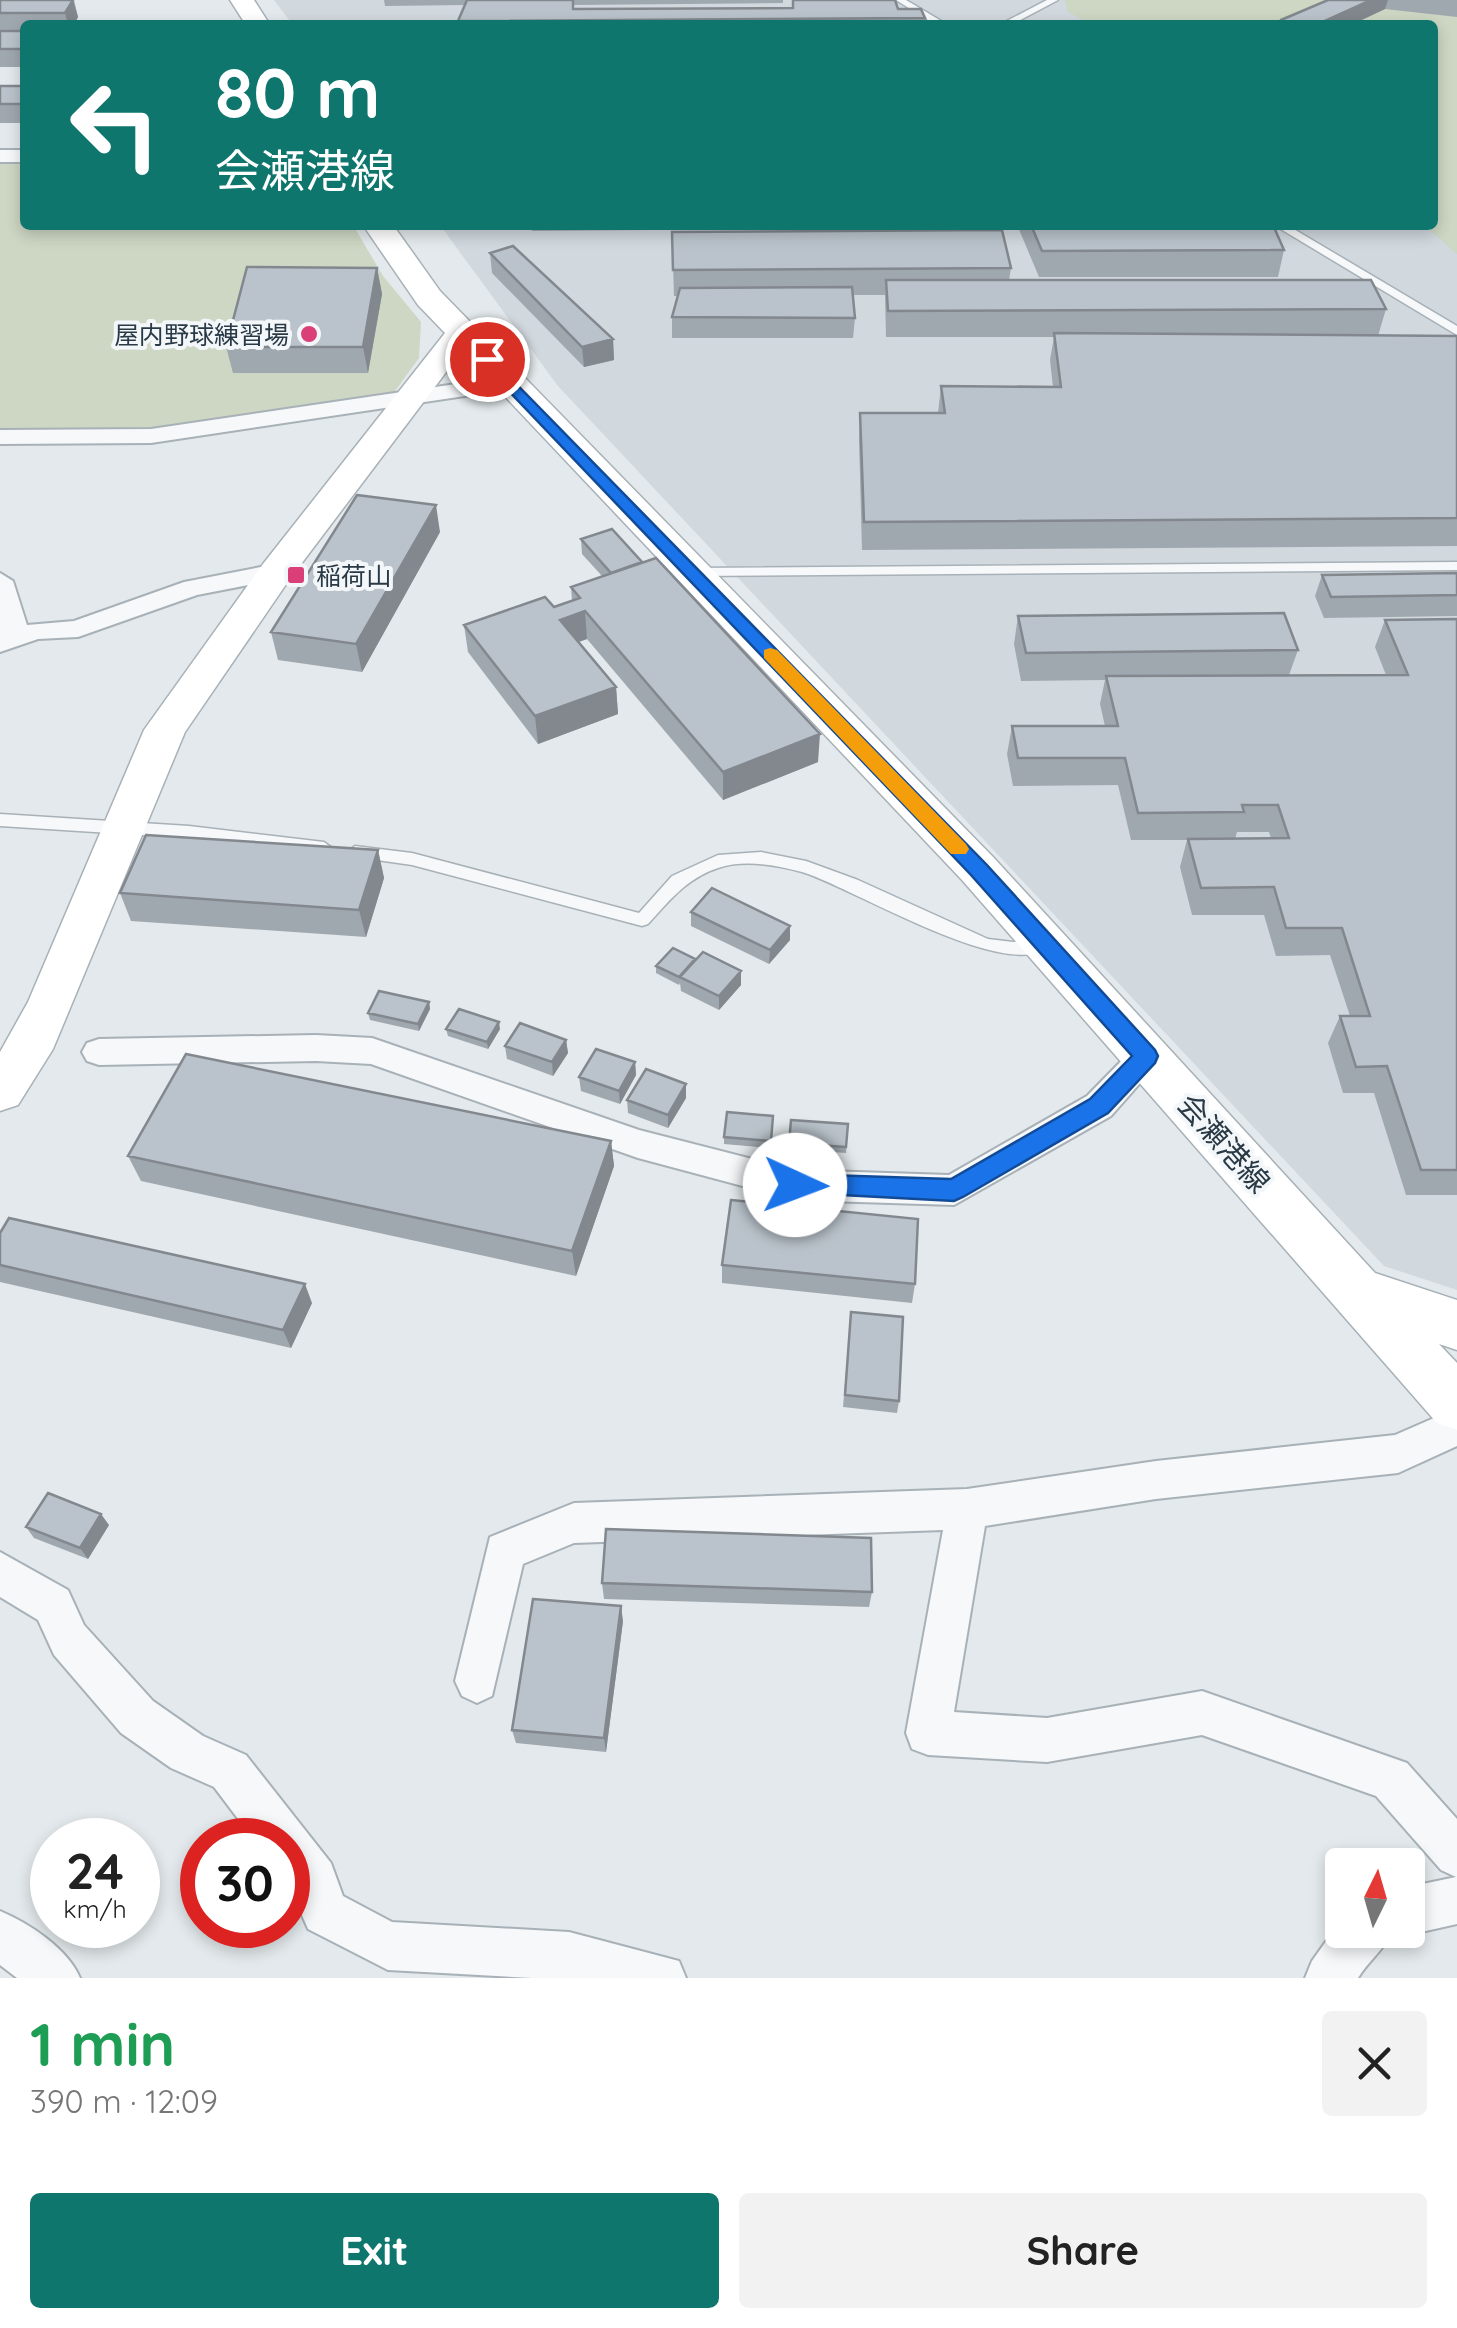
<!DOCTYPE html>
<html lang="en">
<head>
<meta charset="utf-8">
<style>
	:root { --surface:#fff; --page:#f2f2f2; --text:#222; --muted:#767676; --accent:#0f766e }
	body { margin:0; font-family:Quicksand,"Noto Sans JP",sans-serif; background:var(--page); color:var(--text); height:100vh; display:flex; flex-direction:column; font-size:38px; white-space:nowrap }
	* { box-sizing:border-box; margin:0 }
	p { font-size:32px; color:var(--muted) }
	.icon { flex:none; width:55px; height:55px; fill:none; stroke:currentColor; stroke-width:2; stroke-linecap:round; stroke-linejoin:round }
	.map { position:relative; height:1978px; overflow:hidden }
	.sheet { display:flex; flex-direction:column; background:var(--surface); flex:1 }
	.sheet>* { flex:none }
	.guide { position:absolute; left:20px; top:20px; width:1418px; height:210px; border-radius:10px; box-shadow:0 5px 15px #0003; background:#0f766e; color:#fff; overflow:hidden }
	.needle { width:65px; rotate:5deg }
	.tools { position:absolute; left:1325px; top:1848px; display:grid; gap:20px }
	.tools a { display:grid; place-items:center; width:100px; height:100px; border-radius:10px; background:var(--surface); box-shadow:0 5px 15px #0003; font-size:50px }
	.speed { position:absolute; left:30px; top:1818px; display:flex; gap:20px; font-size:50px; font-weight:700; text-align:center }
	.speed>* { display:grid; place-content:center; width:130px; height:130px; border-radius:50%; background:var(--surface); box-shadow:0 5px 15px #0003; line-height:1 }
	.speed small { font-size:25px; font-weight:400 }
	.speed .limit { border:15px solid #d22; background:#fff; color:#111 }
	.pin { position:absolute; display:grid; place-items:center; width:85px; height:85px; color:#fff; margin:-42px; border:5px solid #fff; border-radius:50%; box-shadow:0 2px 10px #0007 }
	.me { position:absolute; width:110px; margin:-55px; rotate:92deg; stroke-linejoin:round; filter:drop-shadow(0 0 8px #0008) }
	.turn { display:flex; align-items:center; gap:35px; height:210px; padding:0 30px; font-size:45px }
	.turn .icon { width:130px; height:130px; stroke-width:2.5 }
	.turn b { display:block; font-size:70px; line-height:85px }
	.round { display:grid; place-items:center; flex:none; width:105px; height:105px; border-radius:10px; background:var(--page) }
	.overview { display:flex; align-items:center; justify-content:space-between; height:170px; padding:0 30px }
	h1 { font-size:60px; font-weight:700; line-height:75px; color:#1e9e55 }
	.cta { display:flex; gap:20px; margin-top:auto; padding:20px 30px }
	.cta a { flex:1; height:115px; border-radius:10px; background:var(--accent); color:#fff; font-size:40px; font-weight:700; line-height:115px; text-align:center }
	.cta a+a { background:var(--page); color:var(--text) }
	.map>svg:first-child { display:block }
</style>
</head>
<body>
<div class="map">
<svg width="1457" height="1978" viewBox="0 0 1457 1978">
	<rect width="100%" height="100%" fill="#e3e9ec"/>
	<!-- built -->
	<path fill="#d1d8de" d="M274,0H1457V1290L1384,1266L558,386L440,225H1432V25H293Z"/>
	<!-- green -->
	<path fill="#cdd7c3" d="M1065,0H1457V254L1424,225H1432V25H1092L1068,12Z
		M0,159H25V225H353L383,276L421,322L419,358L390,398L149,431H0Z"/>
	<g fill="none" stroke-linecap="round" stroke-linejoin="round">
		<!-- lane casing -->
		<g stroke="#a7b1b7" stroke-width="3">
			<path id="lane" d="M896,0H906L948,25H936Z
				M1047,0H1058L1011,25H999Z
				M1274,225H1287L1457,326V335Z
				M1457,562V570L692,576L685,572L692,568Z
				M0,814L189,826L324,842L332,848L324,854L189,838L0,826Z
				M355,846L412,853L639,913L672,876L718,855L761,852L806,861L858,880L988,939L1013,942L1042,939L1051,945C1012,986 850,886 802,872C776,865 744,859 718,868C687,878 669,901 648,924L642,926L412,865L349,856L347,852Z"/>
		</g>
		<!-- street casing -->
		<g stroke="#a7b1b7" stroke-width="4">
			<path id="street" d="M0,150H25V162H0Z
				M510,376L521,383L518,388L151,443L0,444V430L151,429Z
				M276,564L289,572L285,578L197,595L78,637L38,639L0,652V573L13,581L27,625L74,621L184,582Z
				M316,1035L372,1038L639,1130L795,1170L949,1175L1087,1096L1135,1047L1147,1043L1159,1047L1164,1056L1111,1116L954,1205L795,1200L638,1158L371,1064L316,1061L99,1065L87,1061L82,1052L87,1043L99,1039Z
				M1457,1408V1446L1398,1473L1156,1499L985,1526L954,1712L1047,1718L1202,1691L1407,1763L1457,1819V1924L1408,1935L1397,1930H1408V1887L1456,1877L1441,1870L1376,1796L1202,1735L1047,1762L928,1755L912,1749L906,1733L943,1530L574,1543L523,1564L492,1696L477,1703L462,1696L455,1681L490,1537L574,1503L967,1489L1156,1461L1395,1435Z
				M0,1552L68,1590L84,1625L153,1701L203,1736L246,1755L331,1863L343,1896L392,1922L569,1932L679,1961L686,1978H532L388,1970L308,1929L288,1883V1840H254L214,1787L171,1768L121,1733L54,1655L38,1620L0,1597Z
				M0,1911C29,1923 68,1949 80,1978H17L0,1965Z
				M1342,1919V1930H1393C1385,1949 1369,1960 1358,1978H1305L1312,1961Z"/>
		</g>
		<!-- secondary casing -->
		<g stroke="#a7b1b7" stroke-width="3">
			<path id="secondary" d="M230,0H254L270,25H246Z
				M363,225H393L440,291L994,858L1375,1273L1457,1300V1350L1439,1344L1457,1363V1430L1437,1423L962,880L462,351L289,580L185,732L53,1049L18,1105L0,1111V1052L28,1002L144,730L263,564L445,333L418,305Z"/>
		</g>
		<!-- lane -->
		<use href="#lane" fill="#f6f8fa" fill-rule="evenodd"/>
		<!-- street -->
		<use href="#street" fill="#f6f8fa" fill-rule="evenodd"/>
		<!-- secondary -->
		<use href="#secondary" fill="#fff" fill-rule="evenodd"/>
	</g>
	<!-- wall -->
	<path fill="#a0a8af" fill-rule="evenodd" d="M0,0H74L78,17L74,25H25V67H0Z
		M384,0H783V3L574,5V9H898L925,18V25H458V21L465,5L385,6Z
		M1328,0H1457V17L1385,9L1351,25H1280Z
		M0,86H25V123H0Z
		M531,225H1273L1284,250L1278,277H1039L1018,227L532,231Z
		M672,232L1011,268L1009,280L1386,309L1378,336H1457V546L862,550L859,440L860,413H938L941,386L1053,387L1050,360L1054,337H886L885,295H852L855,318L853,338H672V317L678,296H674Z
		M490,253L613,339L614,360L584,367L492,273Z
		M377,268L382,294L368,373H233L226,347Z
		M440,532L362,672L278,660L271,632Z
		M581,539L818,762L723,800L587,639L579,642L616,687L618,714L538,744L468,652L464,625L554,607L572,601L571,587L602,576L582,554Z
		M1457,573V616L1324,618L1315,596L1322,575Z
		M1018,616L1298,650L1289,675H1386L1375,647L1385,620L1457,619V1195H1406L1374,1093H1343L1328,1043L1340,1016H1350L1330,955L1276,956L1264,915H1192L1180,867L1187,840H1131L1118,785L1013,786L1007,754L1012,726H1105L1100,704L1105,680L1021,681L1014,644ZM1237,832H1269L1271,838L1235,839Z
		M378,850L384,878L366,937L131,921L120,893Z
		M691,912L790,940L769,964L691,926Z
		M695,959L741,971V985L719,1010L681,991L680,983L679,985L656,973V966Z
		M429,1002L430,1009L419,1031L370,1020L368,1013Z
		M446,1029H500L488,1049L448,1036Z
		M566,1040L568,1053L553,1076L507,1059L505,1046Z
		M635,1062L636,1075L620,1104L581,1091L579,1077Z
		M686,1084V1098L668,1128L628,1113L627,1100Z
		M773,1116L770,1148L724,1144V1137Z
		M791,1120L848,1124L846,1153L789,1149Z
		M611,1141L614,1166L576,1276L141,1181L128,1156Z
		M0,1233L312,1303L291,1348L0,1282Z
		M722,1265L915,1284L912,1303L722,1283Z
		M851,1312L899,1401L897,1413L843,1407Z
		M109,1525L88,1559L34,1538L26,1527Z
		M602,1583L872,1592L869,1607L604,1599Z
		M623,1621L606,1752L516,1743L512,1730Z"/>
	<!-- shaded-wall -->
	<path fill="#82888e" d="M73,0L78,17L74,25H68L65,13Z
		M1371,0H1388L1385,9L1351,25H1316Z
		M377,268L382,294L368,373L363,347Z
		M613,339L614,360L584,367L582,347Z
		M436,505L440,532L362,672L356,644Z
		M585,611L587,639L563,647L560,620Z
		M616,687L618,714L538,744L535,716Z
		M820,734L818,762L723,800V772Z
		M378,850L384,878L366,937L359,910Z
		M790,926V940L769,964L770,950Z
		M741,971V985L719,1010V996Z
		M429,1002L430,1009L419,1031L418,1024Z
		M499,1022L500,1029L488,1049L487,1042Z
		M566,1040L568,1053L553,1076L552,1062Z
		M635,1062L636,1075L620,1104L619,1091Z
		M686,1084V1098L668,1128V1115Z
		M611,1141L614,1166L576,1276L572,1251Z
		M305,1284L312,1303L291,1348L283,1330Z
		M101,1514L109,1525L88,1559L80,1548Z
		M621,1606L623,1621L606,1752L604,1738Z"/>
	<!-- building -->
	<path fill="#bac3cb" stroke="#82888e" stroke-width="2.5" d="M0,0H73L65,13H0Z
		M467,0H573V9L793,8V0H895L898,9H921L925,18L458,21Z
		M1328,0H1371L1316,25H1280L1281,20Z
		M0,31H25V49H0Z
		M0,86H25V104H0Z
		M1031,225H1273L1284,250L1042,251Z
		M1002,230L1011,268L673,270L672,232Z
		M513,246L613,339L582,347L490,253Z
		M247,267L377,268L363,347H226Z
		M886,280H1371L1386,309L888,311Z
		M852,287L855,318L672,317L680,288Z
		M1054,333L1457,336V518L864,522L860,413H945L941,386L1061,387Z
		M357,495L436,505L356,644L271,632Z
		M612,529L642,562L611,573L581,539Z
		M656,558L820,734L723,772L585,611L560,620L616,687L535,716L464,625L545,597L554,607L580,598L571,587Z
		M1457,573V595L1331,597L1322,575Z
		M1284,613L1298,650L1026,653L1018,616Z
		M1457,619V1170H1421L1387,1066L1356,1067L1340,1016H1370L1342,928H1286L1274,887L1201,888L1188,839L1289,838L1278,805H1242L1244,812L1138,813L1125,758H1018L1012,726H1118L1106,676L1408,675L1385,620Z
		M146,835L378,850L359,910L120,893Z
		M712,888L790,926L770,950L691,912Z
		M673,948L695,959L679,977L656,966Z
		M703,952L741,971L719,996L680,977Z
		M379,991L429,1002L418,1024L368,1013Z
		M459,1009L499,1022L487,1042L446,1029Z
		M520,1023L566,1040L552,1062L505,1046Z
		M596,1049L635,1062L619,1091L579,1077Z
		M186,1054L611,1141L572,1251L128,1156Z
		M646,1069L686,1084L668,1115L627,1100Z
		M727,1112L773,1116L771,1141L724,1137Z
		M791,1120L848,1124L846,1147L789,1143Z
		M731,1200L918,1219L915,1284L722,1265Z
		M9,1218L305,1284L283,1330L0,1265V1233Z
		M851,1312L903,1317L899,1401L845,1395Z
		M48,1493L101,1514L80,1548L26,1527Z
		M606,1529L871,1538L872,1592L602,1583Z
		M533,1599L621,1606L604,1738L512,1730Z"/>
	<!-- route -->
	<path fill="#1a73e8" stroke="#114b97" stroke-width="2.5" d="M487,354L986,864L1155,1050L1158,1056L1155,1063L1108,1113L963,1197L954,1201L786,1192L783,1185L786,1177L795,1174L951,1179L1090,1099L1132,1056L971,875L481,362V356Z"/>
	<!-- slow -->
	<path fill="#f59e0b" d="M770,648L777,650L966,844L969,849L966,854H951L764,658V650Z"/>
	<!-- markers -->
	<g fill="#db3f78" stroke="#f3f7f9" stroke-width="4">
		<circle cx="309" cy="334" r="10"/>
		<rect x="286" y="565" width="20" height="20" rx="5"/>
	</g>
	<g text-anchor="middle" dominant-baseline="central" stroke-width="8" stroke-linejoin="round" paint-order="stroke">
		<!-- far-poi labels -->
		<g font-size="25" fill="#293a46" stroke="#f3f7f9" text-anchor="end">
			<text x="289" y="334">屋内野球練習場</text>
			<text x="316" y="575" text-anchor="start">稲荷山</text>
		</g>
		<!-- street labels -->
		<g font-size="30" fill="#293a46" stroke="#f3f7f9">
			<text transform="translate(1224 1143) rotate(48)">会瀬港線</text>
		</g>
	</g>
</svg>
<div class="tools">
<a><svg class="needle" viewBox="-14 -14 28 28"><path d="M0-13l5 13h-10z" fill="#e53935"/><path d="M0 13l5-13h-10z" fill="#767676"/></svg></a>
</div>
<div class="speed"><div>24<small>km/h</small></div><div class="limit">30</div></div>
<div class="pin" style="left:487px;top:359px;background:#d93025"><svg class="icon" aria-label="arrive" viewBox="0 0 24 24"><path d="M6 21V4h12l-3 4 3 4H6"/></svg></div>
<svg class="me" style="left:795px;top:1185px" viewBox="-20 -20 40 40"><circle r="19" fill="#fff"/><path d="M0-13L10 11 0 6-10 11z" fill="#1a73e8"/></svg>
<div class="guide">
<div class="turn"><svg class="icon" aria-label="left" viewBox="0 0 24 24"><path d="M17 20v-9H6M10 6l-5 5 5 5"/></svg><div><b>80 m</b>会瀬港線</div></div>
</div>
</div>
<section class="sheet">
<div class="overview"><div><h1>1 min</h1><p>390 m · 12:09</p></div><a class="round"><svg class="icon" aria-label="close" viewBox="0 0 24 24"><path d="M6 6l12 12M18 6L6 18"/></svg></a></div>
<div class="cta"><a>Exit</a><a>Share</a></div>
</section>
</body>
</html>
